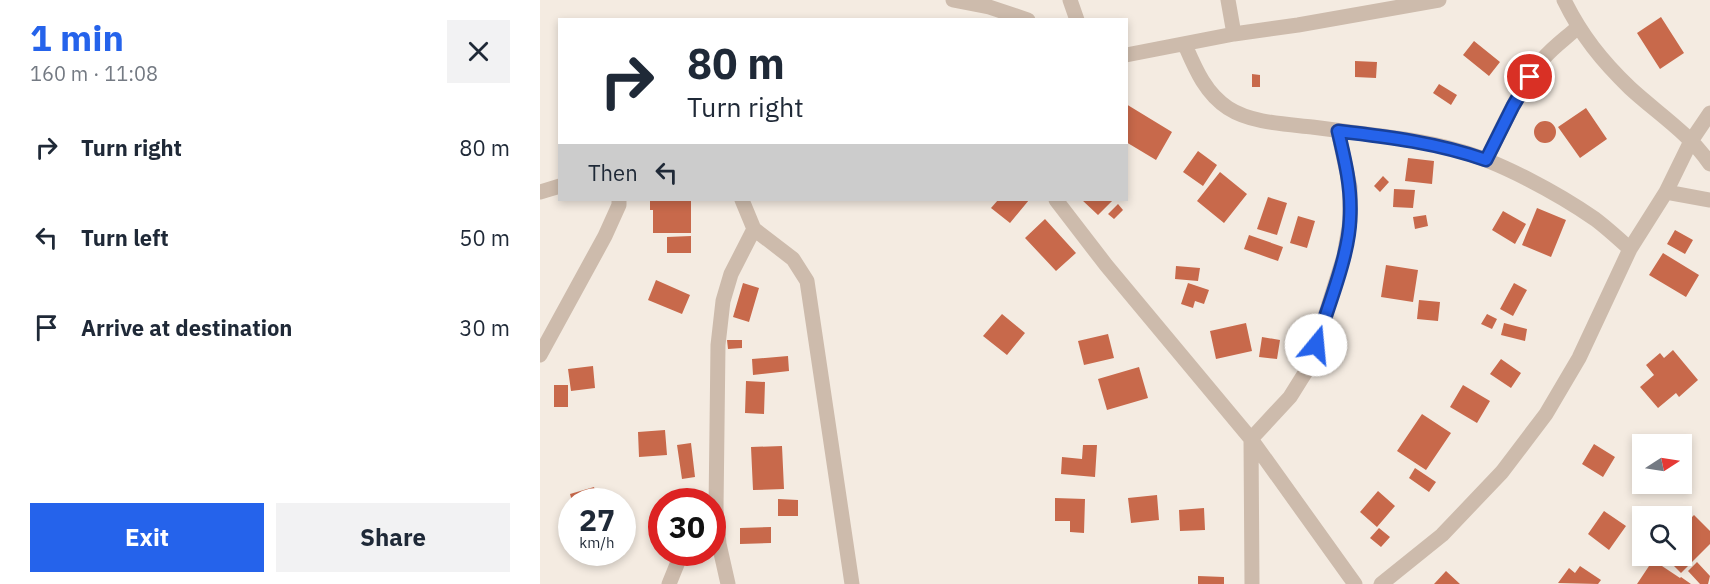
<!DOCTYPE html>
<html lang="en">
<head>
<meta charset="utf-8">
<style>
	:root { --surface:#fff; --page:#f2f2f3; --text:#1f2937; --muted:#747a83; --accent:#2563eb }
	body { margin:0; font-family:"IBM Plex Sans",sans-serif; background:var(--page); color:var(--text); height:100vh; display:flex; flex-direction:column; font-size:22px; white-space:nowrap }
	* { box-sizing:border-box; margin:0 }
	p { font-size:20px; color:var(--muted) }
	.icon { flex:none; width:33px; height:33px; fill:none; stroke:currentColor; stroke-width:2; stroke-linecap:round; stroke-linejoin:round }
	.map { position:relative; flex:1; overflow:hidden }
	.side { display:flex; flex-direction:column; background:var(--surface); width:540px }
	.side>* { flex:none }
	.top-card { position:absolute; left:18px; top:18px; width:570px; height:183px; border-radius:0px; box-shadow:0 3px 9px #0003; background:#fff; color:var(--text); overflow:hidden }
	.needle { width:39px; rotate:78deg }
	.controls { position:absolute; left:1092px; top:434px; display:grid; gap:12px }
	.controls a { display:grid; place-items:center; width:60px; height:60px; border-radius:0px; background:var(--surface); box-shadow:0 3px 9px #0003; font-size:30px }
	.speed { position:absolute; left:18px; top:488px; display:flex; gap:12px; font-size:30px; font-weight:700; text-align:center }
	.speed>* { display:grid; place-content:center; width:78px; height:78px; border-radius:50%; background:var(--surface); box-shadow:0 3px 9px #0003; line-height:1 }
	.speed small { font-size:15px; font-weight:400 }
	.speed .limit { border:9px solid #d22; background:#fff; color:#111 }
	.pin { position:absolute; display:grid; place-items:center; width:51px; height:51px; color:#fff; margin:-26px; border:3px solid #fff; border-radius:50%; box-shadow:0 2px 6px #0007 }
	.me { position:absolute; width:66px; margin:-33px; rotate:17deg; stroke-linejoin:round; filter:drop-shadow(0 0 4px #0008) }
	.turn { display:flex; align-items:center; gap:21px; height:126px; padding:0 30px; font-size:27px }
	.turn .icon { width:78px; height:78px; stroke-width:2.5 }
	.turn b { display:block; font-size:42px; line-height:51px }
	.then { display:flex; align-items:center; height:57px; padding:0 30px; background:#0003; gap:12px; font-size:22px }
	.round { display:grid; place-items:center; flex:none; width:63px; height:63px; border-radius:0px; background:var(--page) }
	.headline { display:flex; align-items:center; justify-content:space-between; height:102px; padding:0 30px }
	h1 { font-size:36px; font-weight:700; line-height:45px; color:var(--accent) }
	.cta { display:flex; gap:12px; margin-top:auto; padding:12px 30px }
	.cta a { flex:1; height:69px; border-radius:0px; background:var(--accent); color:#fff; font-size:24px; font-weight:700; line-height:69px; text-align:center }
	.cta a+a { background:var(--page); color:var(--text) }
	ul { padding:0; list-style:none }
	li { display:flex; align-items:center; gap:18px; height:90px; padding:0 30px }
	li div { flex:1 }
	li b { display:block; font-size:22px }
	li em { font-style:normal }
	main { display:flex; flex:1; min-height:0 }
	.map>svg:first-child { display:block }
</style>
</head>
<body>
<main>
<section class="side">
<div class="headline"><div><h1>1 min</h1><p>160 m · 11:08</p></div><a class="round"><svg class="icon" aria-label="close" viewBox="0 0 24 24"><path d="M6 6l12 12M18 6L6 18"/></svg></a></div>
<ul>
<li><svg class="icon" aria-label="right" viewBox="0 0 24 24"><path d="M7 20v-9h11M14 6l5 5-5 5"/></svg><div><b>Turn right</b></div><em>80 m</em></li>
<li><svg class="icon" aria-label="left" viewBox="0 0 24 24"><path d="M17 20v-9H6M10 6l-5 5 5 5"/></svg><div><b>Turn left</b></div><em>50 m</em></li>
<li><svg class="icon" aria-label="arrive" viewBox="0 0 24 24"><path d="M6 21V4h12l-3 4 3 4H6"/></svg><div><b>Arrive at destination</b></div><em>30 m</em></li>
</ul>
<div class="cta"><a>Exit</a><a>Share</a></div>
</section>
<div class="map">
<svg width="1170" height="584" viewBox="0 0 1170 584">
	<rect width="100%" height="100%" fill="#f4ebe1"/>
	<!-- building -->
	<path fill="#c8694b" d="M1121,17L1144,53L1120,69L1097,33Z
		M934,41L960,62L949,76L923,55Z
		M815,61L837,62L836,78L815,77Z
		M712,74L720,75V87H712Z
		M899,84L917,95L911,105L893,93Z
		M586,104L632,132L616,160L586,142Z
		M1046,108L1067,139L1040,158L1018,127Z
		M994 132a11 11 0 1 1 22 0a11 11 0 1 1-22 0Z
		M658,151L677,165L663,186L643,172Z
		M868,158L894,161L892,184L865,181Z
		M680,172L707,194L684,223L657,201Z
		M843,176L849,182L840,192L834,186Z
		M854,189L875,190L873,208L853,207Z
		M728,197L747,203L737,235L717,229Z
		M110,200H151V233H113V210H110Z
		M458,200H489L470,223L451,208Z
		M542,200H573L558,215Z
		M578,204L583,210L574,219L568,214Z
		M997,208L1026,220L1011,257L982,245Z
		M963,211L986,224L975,244L952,230Z
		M886,215L888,226L875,229L873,217Z
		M758,216L775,221L767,248L750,243Z
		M505,219L536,253L516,271L485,238Z
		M1135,230L1153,240L1145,254L1127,244Z
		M709,235L743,247L738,261L704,249Z
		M151,236V253H127V237Z
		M1123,253L1159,275L1146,297L1109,275Z
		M846,265L878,270L873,302L841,297Z
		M636,266L660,268L658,281L635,279Z
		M116,280L150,295L142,314L108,300Z
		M203,283L219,288L209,322L193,317Z
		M648,283L669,290L664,304L655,301L653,308L641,304Z
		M974,283L987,290L973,316L960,309Z
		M879,300L900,302L898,321L877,319Z
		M462,314L485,333L467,355L443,336Z
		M947,314L957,319L952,329L941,324Z
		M706,323L712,351L676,359L670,331Z
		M964,323L987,329L985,341L961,335Z
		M568,334L574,358L544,365L538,341Z
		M722,337L740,340L737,359L719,357Z
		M187,340H202V348L188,349Z
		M1133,350L1158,380L1139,397L1136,393L1118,408L1100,387L1114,375L1106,365L1120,353L1124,358Z
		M248,356L249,371L213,375L212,359Z
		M961,359L981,373L971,388L950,374Z
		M53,366L55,388L31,391L28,369Z
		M599,367L608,398L567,410L558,379Z
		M206,381L225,382L224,414L205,413Z
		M14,385H28V407H14Z
		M923,385L950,401L937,423L910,407Z
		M882,414L911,433L886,470L857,451Z
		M125,430L127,455L99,457L98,432Z
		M151,443L155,477L142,479L137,445Z
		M1054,444L1075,457L1063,477L1042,464Z
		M543,445H557L555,477L521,474L522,457L542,459Z
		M242,446L244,489L213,490L211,447Z
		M875,468L896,482L889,492L869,478Z
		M54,487L58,501H32L30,494Z
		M838,491L855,506L837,527L820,512Z
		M617,495L619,520L591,523L588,498Z
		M515,498L545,499L544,533L530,532V521H515Z
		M238,499L258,500V516H238Z
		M664,508L665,530L640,531L639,510Z
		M1064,511L1086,526L1069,550L1048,534Z
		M1154,515L1170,531V544L1141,573L1123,555H1142V527Z
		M231,527V543L200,544V528Z
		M839,528L850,537L841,547L830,538Z
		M1113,560L1140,578L1141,577L1151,584H1097Z
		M1157,562L1170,576L1168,584H1160L1148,571Z
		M1040,566L1061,580L1058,584L1018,583L1029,568L1035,573Z
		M906,571L920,584H894Z
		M658,576L684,577V584H658Z"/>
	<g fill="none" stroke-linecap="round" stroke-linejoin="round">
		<!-- street -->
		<path stroke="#cdbbac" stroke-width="15" d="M413,0L449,7L488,20
			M530,0L537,20
			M688,0L694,34
			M1024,0C1041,35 1062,61 1090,88C1117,113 1149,133 1170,164
			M645,45C655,68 665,93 688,108C711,123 745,124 772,127C820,134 869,137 916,150C959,161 1019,194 1055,219C1067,228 1079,239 1090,249
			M586,55L694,34L758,25L899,0
			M946,160C963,126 979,89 1003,59C1013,47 1026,38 1037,28
			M0,192L20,186
			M1126,192L1170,200
			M202,200L214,229L253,259L267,281L312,584
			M516,200L566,265L711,439L815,584
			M0,355L65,236L79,205V200
			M129,584L142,552
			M188,584L179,544L176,509L178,345L183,301L191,274L214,229
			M712,584L711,439L750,397L765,373L776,345L804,256L810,221V187L798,131
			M841,584L902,535L962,472L1006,414L1039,358L1090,249L1126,192L1151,141L1170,113"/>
	</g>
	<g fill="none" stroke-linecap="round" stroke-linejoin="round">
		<!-- route casing -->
		<g stroke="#184099" stroke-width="15">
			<path id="route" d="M776,345C787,309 809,256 810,219C812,189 805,160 798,131C849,137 898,143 946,160L973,106L990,77"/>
		</g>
		<!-- route -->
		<use href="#route" stroke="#2563eb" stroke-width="10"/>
	</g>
</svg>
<div class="controls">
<a><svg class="needle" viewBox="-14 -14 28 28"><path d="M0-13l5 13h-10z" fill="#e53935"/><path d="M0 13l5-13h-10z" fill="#747a83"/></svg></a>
<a><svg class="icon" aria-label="search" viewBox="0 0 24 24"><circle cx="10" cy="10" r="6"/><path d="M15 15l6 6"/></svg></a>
</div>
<div class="speed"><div>27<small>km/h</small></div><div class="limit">30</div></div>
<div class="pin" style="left:990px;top:77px;background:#d93025"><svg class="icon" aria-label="arrive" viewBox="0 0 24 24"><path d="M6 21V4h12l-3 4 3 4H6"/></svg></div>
<svg class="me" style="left:776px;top:345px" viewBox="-20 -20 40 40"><circle r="19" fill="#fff"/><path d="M0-13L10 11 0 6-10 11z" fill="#2563eb"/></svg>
<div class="top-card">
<div class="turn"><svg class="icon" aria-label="right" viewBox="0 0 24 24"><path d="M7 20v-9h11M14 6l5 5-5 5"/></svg><div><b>80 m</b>Turn right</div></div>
<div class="then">Then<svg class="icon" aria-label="left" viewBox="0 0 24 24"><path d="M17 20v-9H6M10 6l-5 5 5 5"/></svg></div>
</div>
</div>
</main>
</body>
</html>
